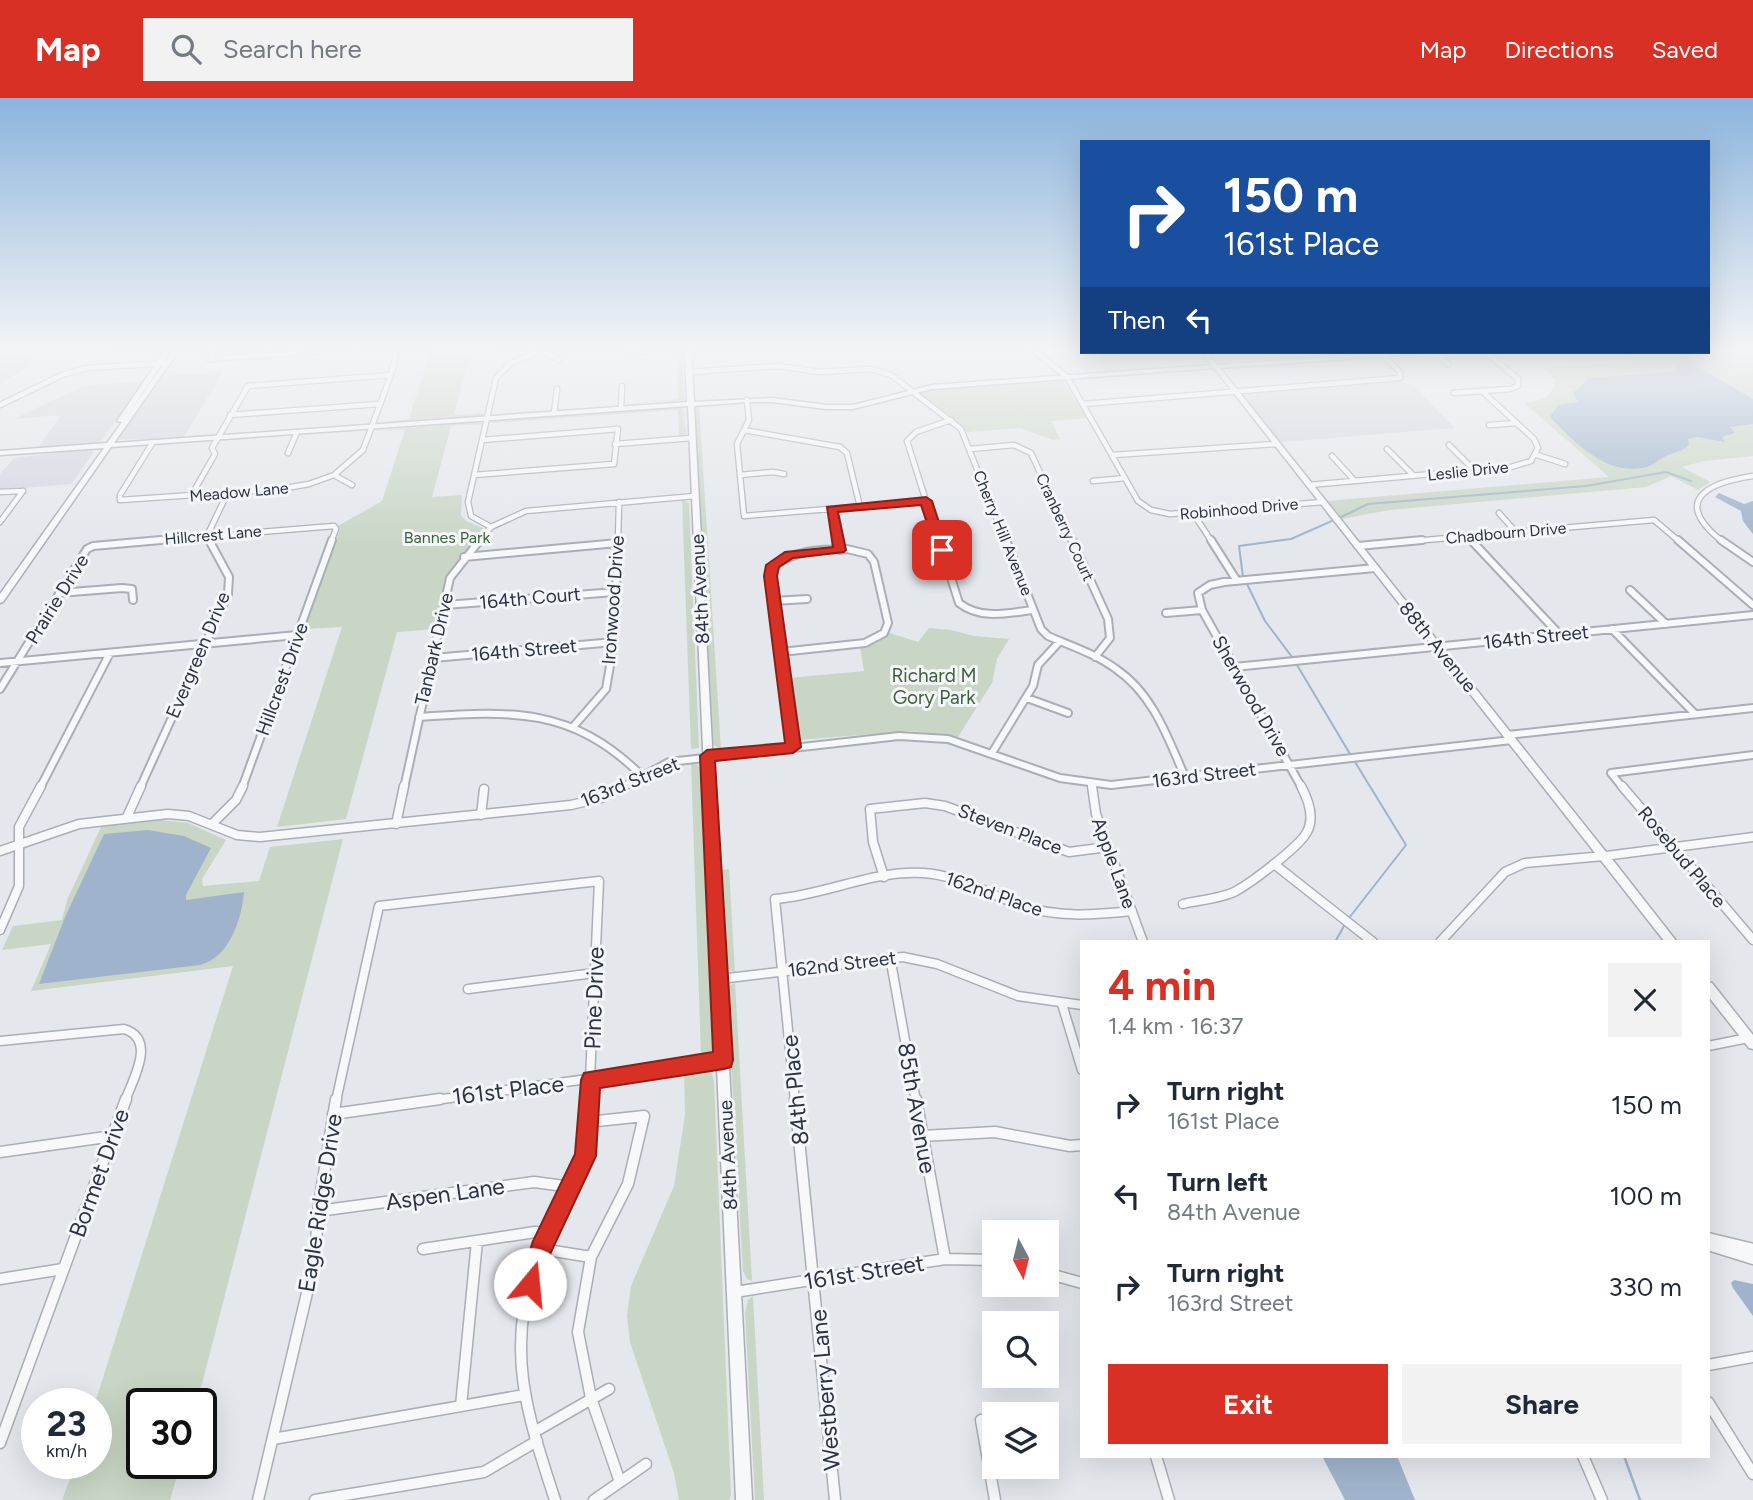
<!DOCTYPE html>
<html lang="en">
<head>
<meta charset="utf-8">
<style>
	:root { --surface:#fff; --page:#f2f2f3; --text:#1f2937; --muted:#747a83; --accent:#d93025 }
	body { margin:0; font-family:Figtree,sans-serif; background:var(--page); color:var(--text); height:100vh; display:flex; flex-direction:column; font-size:26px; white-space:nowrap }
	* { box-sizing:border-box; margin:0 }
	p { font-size:23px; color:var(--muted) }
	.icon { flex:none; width:38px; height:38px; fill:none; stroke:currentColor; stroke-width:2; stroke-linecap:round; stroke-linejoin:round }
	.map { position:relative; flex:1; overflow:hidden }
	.side { position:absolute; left:1080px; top:842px; width:630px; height:518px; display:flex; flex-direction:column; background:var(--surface); border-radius:0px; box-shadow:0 7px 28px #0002 }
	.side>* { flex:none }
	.top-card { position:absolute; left:1080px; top:42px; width:630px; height:214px; border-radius:0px; box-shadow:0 7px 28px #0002; background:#1a4fa0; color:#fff; overflow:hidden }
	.needle { width:46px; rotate:173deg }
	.buttons { position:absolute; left:982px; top:1122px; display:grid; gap:14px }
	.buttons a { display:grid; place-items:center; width:77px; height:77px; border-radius:0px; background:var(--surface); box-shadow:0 7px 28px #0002; font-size:35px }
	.speed { position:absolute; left:21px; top:1290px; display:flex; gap:14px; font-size:35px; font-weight:700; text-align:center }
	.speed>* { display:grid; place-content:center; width:91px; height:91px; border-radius:50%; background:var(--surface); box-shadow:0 7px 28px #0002; line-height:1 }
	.speed small { font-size:18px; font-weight:400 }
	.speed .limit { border:4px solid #111; border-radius:10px; background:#fff; color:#111 }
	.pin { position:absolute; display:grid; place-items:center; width:60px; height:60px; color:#fff; margin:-30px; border-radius:14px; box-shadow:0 4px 10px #0006 }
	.me { position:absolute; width:77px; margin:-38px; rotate:17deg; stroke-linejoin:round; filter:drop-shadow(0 0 5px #0008) }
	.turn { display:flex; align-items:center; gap:24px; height:147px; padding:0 28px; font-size:32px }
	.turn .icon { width:91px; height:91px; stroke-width:2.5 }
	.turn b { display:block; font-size:49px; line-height:60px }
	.then { display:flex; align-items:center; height:66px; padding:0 28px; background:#0003; gap:14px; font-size:26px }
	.round { display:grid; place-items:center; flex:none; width:74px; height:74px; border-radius:0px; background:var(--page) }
	.overview { display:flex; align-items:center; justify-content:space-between; height:119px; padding:0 28px }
	h1 { font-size:42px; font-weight:700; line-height:52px; color:var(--accent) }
	.primary-button { display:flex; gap:14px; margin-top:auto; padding:14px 28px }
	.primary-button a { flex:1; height:80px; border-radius:0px; background:var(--accent); color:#fff; font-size:28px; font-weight:700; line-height:80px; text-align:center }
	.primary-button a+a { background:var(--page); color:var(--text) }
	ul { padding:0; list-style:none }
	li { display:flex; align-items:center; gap:21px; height:91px; padding:0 28px }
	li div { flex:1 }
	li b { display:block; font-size:26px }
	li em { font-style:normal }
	header { display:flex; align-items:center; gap:42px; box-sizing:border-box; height:98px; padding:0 35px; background:var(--accent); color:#fff }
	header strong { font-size:33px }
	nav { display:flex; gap:38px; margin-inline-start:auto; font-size:24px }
	.search { width:490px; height:63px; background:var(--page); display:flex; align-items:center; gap:18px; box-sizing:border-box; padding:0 24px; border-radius:0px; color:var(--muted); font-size:26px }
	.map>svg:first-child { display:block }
</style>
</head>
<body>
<header>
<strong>Map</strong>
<div class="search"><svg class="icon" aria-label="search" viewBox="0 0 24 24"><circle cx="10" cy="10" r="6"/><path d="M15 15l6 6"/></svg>Search here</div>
<nav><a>Map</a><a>Directions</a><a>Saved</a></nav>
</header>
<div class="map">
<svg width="1753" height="1402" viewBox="0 0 1753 1402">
	<rect width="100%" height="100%" fill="#e4e7ec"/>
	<!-- built -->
	<path fill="#d2d6de" d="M223,274L184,339L118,342L161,278Z
		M144,283L102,342L96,345L38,350L61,317L14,321L83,288Z
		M1400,284L1412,287L1455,330L1280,344L1242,296Z
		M88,351L94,354L71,386L0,392V376L14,360Z"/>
	<!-- green -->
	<path fill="#c9d6c5" d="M0,251H138L32,259L25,270L0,286Z
		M431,251H497L468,263L454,317L485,315L477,319L377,325L409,321Z
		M1708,251H1753V358L1704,363L1682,369L1710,384L1698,392L1671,378L1646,389L1389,412L1342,421L1327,403L1609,379L1524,305C1541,303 1553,300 1555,281L1543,270L1624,264L1633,262L1626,256L1708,254Z
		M677,253L683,255L684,302L624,306L678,301Z
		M1063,283L1087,320L1051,323L1060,341L1053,342L1020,330L968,334L919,295L932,291Z
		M699,307L721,652L713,646L695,311Z
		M680,308L684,312L686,336L679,339L678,312L490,325L498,321Z
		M476,323L482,326L451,328L432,399L462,397L461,417L466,423L485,431L456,468L436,531L397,534L346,721L277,729L342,529L304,531L340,432L338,428L382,403L405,332L374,333Z
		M682,401L689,405L699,650L691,651Z
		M929,530L951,532L974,538L1009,541L997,561L992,585L958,639L911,633L798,642L789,580L864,573L860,549L877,545L890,535L918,544Z
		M691,665L698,667L701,673L712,951L711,955L701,957Z
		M161,722L188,725L226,742L202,781L203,788L259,783L270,749L343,741L197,1305L142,1306V1365H181L170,1402H62L76,1365H96L95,1305L233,868L31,893L51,846L2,852L13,828L62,822L67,802L102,727Z
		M729,771L735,875L726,870L721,772Z
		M735,885L752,1183L747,1181L743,1173L727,892L728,888Z
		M707,970L711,972L714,983L731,1397L729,1402H679L674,1375L630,1244L627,1218L631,1188L674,1088L685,1017L684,973Z
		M753,1198L764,1402H755L745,1215L748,1202Z"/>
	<!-- water -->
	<path fill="#9fb4cc" d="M1683,260L1753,301V326L1730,329L1735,335L1722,339L1725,344L1698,339L1688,341L1689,346C1682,355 1675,353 1666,358C1659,361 1654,367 1647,369C1607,379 1575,345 1550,319L1558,307L1578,304L1573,295L1589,280L1670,274L1676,272Z
		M1719,395L1744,406L1753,403V436L1743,423L1741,413L1715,399Z
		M148,732L184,738L211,750L186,797V802L244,794C242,821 229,860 200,867L39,886L65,819L104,736Z
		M1734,1182L1753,1186V1218L1733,1190L1731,1185Z
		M1322,1358H1397L1415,1402H1345Z"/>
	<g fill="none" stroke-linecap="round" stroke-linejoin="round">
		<!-- stream-far1 -->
		<path stroke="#9fb4cc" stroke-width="2" d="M820,251H887
			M1680,254L1685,260
			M1339,420L1368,406L1586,388L1666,374L1691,383
			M1243,479L1239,448L1291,441L1334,422
			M1247,486L1265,523L1292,559
			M1297,567L1350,656
			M1349,820L1406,747L1355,664
			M1335,844L1344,828"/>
		<!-- stream -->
		<path stroke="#9fb4cc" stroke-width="2.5" d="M1624,1358L1640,1402"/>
		<!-- minor-far3 casing -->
		<g stroke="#a9aeb7" stroke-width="7">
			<path id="minor-far3" d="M1032,251L1067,279L1138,403L1151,412L1170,416L1323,404
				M542,253L559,262
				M1435,254L1448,266
				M627,255L686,251
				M209,261L355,251
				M209,261L216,251
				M689,274L778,268L820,274L871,271L891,277L961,331L1006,444
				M1454,295L1510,291L1518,288V281L1486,254
				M747,302L749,322L737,346L744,418L926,403
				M1083,306L1400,280V274L1382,256
				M0,307L62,277L86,270L167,265
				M621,310L622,288
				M554,315L557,291
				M230,317L380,306
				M1489,327L1517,325
				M744,332L840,349L847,355L860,409
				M153,344L120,397V402L280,391L309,386L334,377L363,352L391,277L397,251
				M615,346L692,340
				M1449,347L1475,373
				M970,351L1014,347L1031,355L1072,444
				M1387,351L1414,378
				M288,355L297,334
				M1113,357L1277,346
				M1537,357L1565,366
				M1332,358L1354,382
				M334,377L352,387
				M474,377L614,366L618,331L482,342
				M740,377L773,374L784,376
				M1093,383L1125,380
				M1309,387L1511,369L1531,363L1538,350L1534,341L1482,293
				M0,394L23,393
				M191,398L215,356L212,350L248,288L391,277
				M831,411L838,444
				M1193,415L1212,444
				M1499,415L1515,433
				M0,424L23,393
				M491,429L471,418L468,404L496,280L511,265L545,251
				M1467,438L1473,444
				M140,444L334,428L336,431L331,444
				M210,444L207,438L227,396
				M479,444L491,429L526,413L695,398
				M618,444L619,404
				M939,444L907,343L916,334L951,322
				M1402,444L1654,422L1680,444
				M1723,444C1671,403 1706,385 1753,378"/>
		</g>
		<!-- minor-far2 casing -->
		<g stroke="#a9aeb7" stroke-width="10">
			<path id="minor-far2" d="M838,442L840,452
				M939,442L959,505C981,522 1007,515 1033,512
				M1006,442L1041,531L1048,538C1071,548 1096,556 1116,571C1153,596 1168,640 1185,679
				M1072,442L1108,521L1110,540L1095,559
				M1211,442L1237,483
				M1471,442L1560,537
				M1678,442L1753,507
				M1721,442L1753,464
				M1358,448L1422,442
				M847,451L868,456L874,464L888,525L884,535L865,545L781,554L771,471C791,452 821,451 847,451Z
				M464,459L618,445
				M1630,492L1666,526
				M59,495L122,490L132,491L133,502
				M773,503L807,501
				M445,507L615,494
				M1166,515L1202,512
				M1612,531L1695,616
				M781,554L793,649
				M433,560L614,544
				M0,565L297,537
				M1234,569L1753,517
				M0,591L87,451L93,448L161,442
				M1027,600L1068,615
				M419,619C510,613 571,608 641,677
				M573,629L606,591L614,544L618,442
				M1508,637L1753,610
				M992,655L1033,588L1038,567L1060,543
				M1611,675L1623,690
				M1611,675L1753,657
				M1092,685L1093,690
				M40,690L110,555
				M140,690L228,496L229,479L209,442
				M242,690L332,442
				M404,690L450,480L480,442
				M621,690L669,664L899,638L948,641L1060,680L1111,687L1512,642
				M1302,690L1202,512L1198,495L1210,487L1224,484L1375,470"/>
		</g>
		<!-- minor-far1 casing -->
		<g stroke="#a9aeb7" stroke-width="11">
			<path id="minor-far1" d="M1092,688L1096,716L1143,844
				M1622,688L1753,842
				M481,717L484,691
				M127,719L141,688
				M212,726L236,702L243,688
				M396,726L404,688
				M0,753L79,726L168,716L189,718L237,737L260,739L571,707L601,700L624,688
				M1274,766L1373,844
				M884,779L873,744L870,711L925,705L945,708L1069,754L1108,749
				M1183,806C1199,802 1221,801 1236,793C1252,784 1299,749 1307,734C1315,719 1308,701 1301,688
				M0,832L19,788V729L41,688
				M1440,844L1505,774L1525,765L1604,758
				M890,859L916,1003
				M720,881L903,859L937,866L1018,898L1082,907
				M468,891L595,875
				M1062,906L1082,972
				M0,943L124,931C157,941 133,981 125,1003
				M1708,948L1748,940
				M336,1003L379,808L599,783L589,1003
				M428,1003L724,962
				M795,1003L775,801C825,797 873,772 923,775C958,777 988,796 1020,807C1056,820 1094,817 1132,813"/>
		</g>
		<!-- minor casing -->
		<g stroke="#a9aeb7" stroke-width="13">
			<path id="minor" d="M795,1001L835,1402
				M916,1001L945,1161
				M333,1016L440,1001
				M588,1024L644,1018L628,1086L591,1159L578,1234L591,1300L620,1384
				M922,1038L995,1034L1070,1048L1082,1047
				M0,1054L113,1038
				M318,1113L534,1084L572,1089
				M1708,1140L1753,1151
				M1708,1147L1753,1161
				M423,1151L535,1134L549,1135
				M541,1151L591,1159
				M1046,1175L1082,1185
				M0,1181L63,1171
				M735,1194L945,1161L994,1162
				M1708,1267L1753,1259
				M1708,1304L1753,1376
				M461,1308L477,1143
				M981,1322L995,1402
				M534,1334L609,1291
				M273,1341L524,1297
				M0,1345L126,1001
				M1156,1358L1169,1402
				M1583,1358L1602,1402
				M258,1402L315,1161L318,1113L336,1001
				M315,1402L484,1374L537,1343
				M555,1402C528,1319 505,1254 535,1167C548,1130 573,1098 584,1060C589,1041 588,1021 589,1001
				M594,1402L646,1366"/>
		</g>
		<!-- tertiary casing -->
		<g stroke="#a9aeb7" stroke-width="3">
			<path id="tertiary" d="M166,251H172L129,315L174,251H180L114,345L687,304L685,251H691L694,304L772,300L826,307H853L932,287L1211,267L1201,254H1207L1217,267L1395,254H1419L1416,256L1220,270L1606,754L1753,735V743L1612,761L1677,844H1665L1214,270L932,291L853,311H826L772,304H747L694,308L752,1402H736L688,308L111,349L3,504L0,505V496L104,350L0,357V353L107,345L122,324L117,323Z
				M1708,884L1712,885L1753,937V951L1749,950L1708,898Z"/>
		</g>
		<!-- minor-far3 -->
		<use href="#minor-far3" stroke="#f7f8fa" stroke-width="4.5"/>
		<!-- minor-far2 -->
		<use href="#minor-far2" stroke="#f7f8fa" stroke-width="6"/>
		<!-- minor-far1 -->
		<use href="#minor-far1" stroke="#f7f8fa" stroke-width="8"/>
		<!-- minor -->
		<use href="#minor" stroke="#f7f8fa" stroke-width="10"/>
		<!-- tertiary -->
		<use href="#tertiary" fill="#f7f8fa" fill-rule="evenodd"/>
	</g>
	<!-- sky -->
	<linearGradient id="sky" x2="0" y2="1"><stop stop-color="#8bb4dd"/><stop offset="0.56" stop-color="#f3f4f6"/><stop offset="1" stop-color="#f3f4f6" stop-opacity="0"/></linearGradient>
	<rect width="1753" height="447" fill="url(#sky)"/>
	<!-- route -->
	<path fill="#d93025" stroke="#8d1f18" stroke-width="2" d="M926,399L932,403L948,452L947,455L942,456L936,452L921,407L838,414L846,452L844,454L793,460L779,469L777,478L801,649L793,655L715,663L733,962L731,969L724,971L600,990L596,1058L551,1154L538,1194L530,1197L522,1194L519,1186L533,1143L575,1056L581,982L584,975L713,954L700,658L707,652L785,645L764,478L766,467L785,454L833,449L827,409Z"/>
	<g text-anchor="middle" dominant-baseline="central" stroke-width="6" stroke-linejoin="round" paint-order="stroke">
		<!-- far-street labels -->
		<g font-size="16" fill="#2b3445" stroke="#f4f6f9">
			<text transform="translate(1468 373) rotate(-6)">Leslie Drive</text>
			<text transform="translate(239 394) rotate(-5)">Meadow Lane</text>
			<text transform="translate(1239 411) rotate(-5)">Robinhood Drive</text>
			<text transform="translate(1065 429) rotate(65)">Cranberry Court</text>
			<text transform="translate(1003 435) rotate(68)">Cherry Hill Avenue</text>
			<text transform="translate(1506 435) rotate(-5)">Chadbourn Drive</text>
			<text transform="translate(213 437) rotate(-5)">Hillcrest Lane</text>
		</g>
		<!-- far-park labels -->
		<g font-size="16" fill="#3f6138" stroke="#f4f6f9">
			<text x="447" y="439">Bannes Park</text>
		</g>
		<!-- street labels -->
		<g font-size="19" fill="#2b3445" stroke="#f4f6f9">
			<text transform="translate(700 491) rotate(-93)">84th Avenue</text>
			<text transform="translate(530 500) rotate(-5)">164th Court</text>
			<text transform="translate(57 501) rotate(-58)">Prairie Drive</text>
			<text transform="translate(613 502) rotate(-86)">Ironwood Drive</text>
			<text transform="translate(1536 539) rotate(-6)">164th Street</text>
			<text transform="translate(1438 549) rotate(51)">88th Avenue</text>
			<text transform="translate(434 551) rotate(-77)">Tanbark Drive</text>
			<text transform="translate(524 552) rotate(-5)">164th Street</text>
			<text transform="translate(198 557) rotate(-67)">Evergreen Drive</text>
			<text transform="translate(282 581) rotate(-70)">Hillcrest Drive</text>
			<text transform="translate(1251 598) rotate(60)">Sherwood Drive</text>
			<text transform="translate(1204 677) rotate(-7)">163rd Street</text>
			<text transform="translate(630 684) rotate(-22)">163rd Street</text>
			<text transform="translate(1010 731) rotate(21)">Steven Place</text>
			<text transform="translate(1682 759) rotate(50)">Rosebud Place</text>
			<text transform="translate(1114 765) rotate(70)">Apple Lane</text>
			<text transform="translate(994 796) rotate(19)">162nd Place</text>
			<text transform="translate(842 866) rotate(-7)">162nd Street</text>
			<text transform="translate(728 1057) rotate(-93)">84th Avenue</text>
		</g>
		<!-- park labels -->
		<g font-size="19" fill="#3f6138" stroke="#f4f6f9">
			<text x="934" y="577">Richard M<tspan x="934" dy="22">Gory Park</tspan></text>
		</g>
		<!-- near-street labels -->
		<g font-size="23" fill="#2b3445" stroke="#f4f6f9">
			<text transform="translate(594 900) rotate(-88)">Pine Drive</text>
			<text transform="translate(508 992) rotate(-7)">161st Place</text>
			<text transform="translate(795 992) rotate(-96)">84th Place</text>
			<text transform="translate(917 1010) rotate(80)">85th Avenue</text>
			<text transform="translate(99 1075) rotate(-70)">Bormet Drive</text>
			<text transform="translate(445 1096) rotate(-8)">Aspen Lane</text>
			<text transform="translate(320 1105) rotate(-81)">Eagle Ridge Drive</text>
			<text transform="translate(864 1174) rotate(-9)">161st Street</text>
			<text transform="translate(825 1292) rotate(-95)">Westberry Lane</text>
		</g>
	</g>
</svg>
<div class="buttons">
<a><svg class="needle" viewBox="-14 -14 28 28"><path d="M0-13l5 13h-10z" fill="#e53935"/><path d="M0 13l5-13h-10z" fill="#747a83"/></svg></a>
<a><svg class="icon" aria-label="search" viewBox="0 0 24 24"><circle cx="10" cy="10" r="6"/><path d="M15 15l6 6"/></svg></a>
<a><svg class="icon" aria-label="layers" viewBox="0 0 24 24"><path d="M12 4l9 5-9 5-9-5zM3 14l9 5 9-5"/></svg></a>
</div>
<div class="speed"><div>23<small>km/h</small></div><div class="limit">30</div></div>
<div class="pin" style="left:942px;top:452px;background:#d93025"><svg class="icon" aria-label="arrive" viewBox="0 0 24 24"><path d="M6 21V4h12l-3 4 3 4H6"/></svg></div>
<svg class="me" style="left:530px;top:1186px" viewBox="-20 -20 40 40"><circle r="19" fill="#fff"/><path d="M0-13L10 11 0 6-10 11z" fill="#d93025"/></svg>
<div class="top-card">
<div class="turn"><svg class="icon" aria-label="right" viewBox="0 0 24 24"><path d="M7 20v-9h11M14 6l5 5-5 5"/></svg><div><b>150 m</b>161st Place</div></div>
<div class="then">Then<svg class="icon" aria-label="left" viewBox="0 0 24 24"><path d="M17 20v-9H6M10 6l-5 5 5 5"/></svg></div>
</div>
<section class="side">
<div class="overview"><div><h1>4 min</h1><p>1.4 km · 16:37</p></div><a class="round"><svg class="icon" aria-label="close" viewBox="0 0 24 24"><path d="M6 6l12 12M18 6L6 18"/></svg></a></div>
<ul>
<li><svg class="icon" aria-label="right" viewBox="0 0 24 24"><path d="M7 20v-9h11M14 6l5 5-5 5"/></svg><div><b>Turn right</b><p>161st Place</p></div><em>150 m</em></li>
<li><svg class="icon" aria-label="left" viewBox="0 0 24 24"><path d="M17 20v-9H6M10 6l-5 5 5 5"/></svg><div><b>Turn left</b><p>84th Avenue</p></div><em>100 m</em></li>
<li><svg class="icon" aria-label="right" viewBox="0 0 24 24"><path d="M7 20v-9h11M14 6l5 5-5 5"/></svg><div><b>Turn right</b><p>163rd Street</p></div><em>330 m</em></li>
</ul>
<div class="primary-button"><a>Exit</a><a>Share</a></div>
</section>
</div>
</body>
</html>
